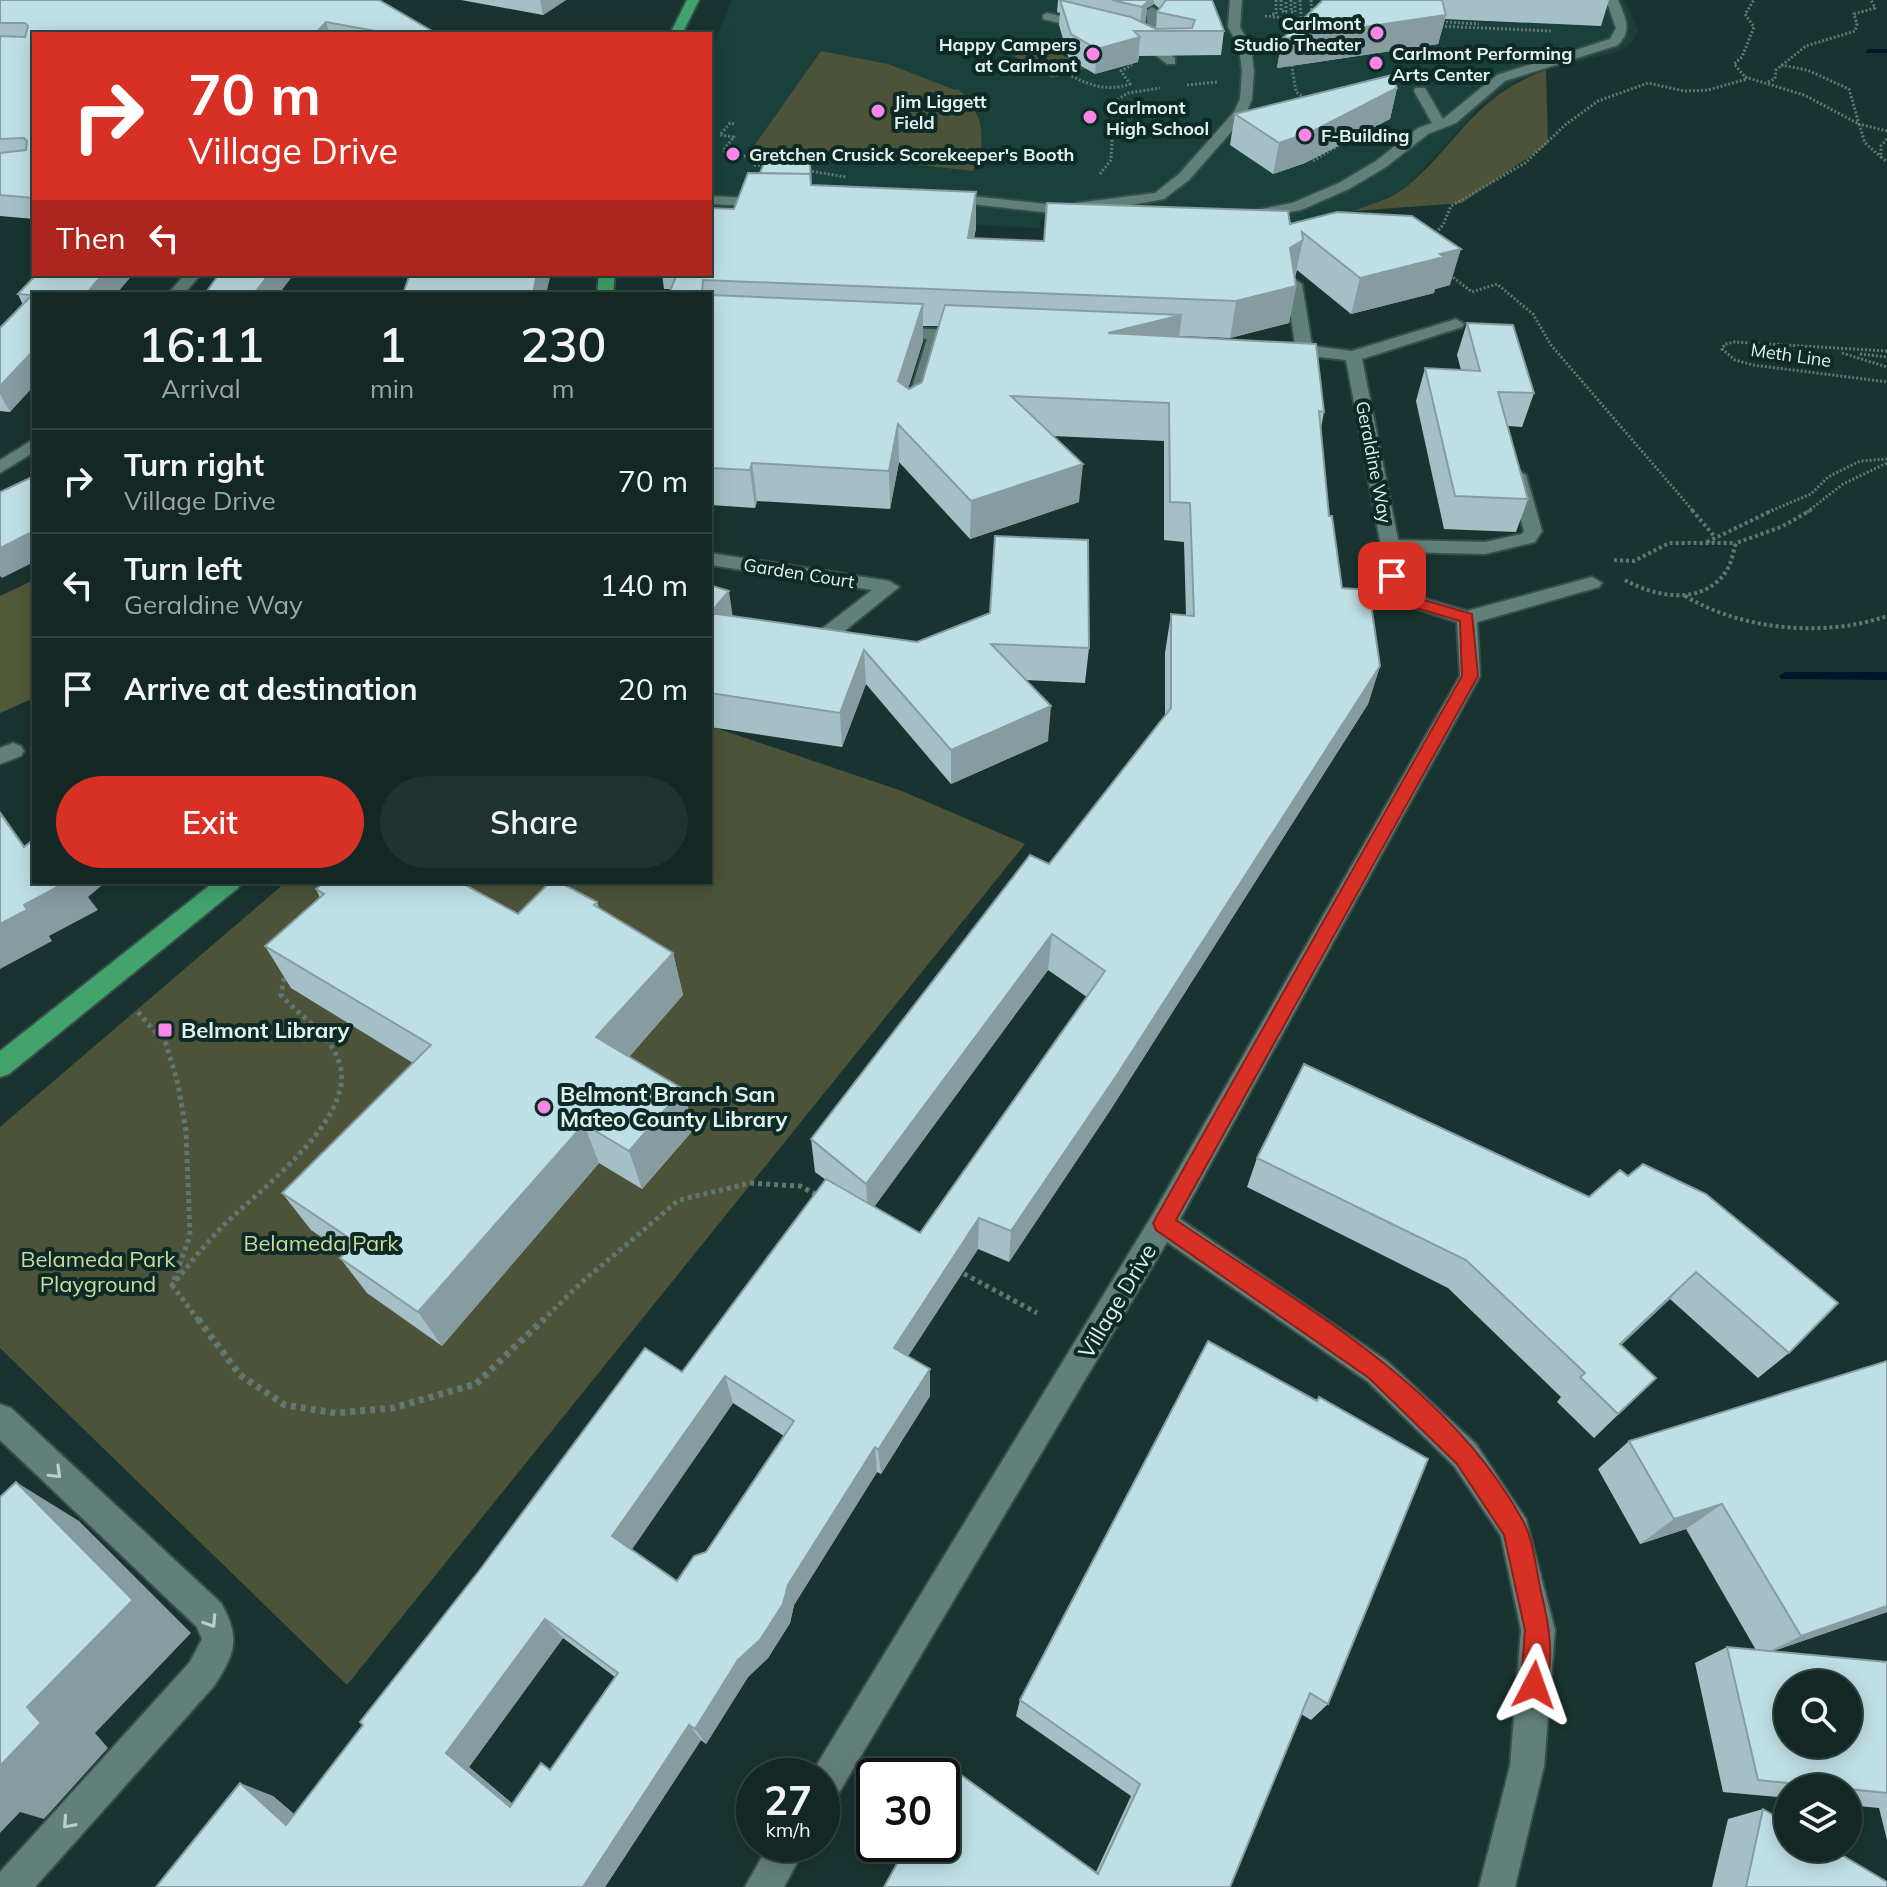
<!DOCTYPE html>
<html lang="en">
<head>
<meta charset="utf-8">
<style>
	:root { --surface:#132724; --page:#203331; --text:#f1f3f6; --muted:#9da5a6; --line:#324441; --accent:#d93025 }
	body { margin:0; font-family:Mulish,sans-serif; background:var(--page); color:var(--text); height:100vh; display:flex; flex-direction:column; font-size:30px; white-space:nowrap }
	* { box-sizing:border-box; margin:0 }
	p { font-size:26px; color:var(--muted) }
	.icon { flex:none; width:44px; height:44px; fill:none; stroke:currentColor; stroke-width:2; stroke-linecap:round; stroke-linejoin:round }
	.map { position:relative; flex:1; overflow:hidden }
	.panel { position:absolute; left:32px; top:292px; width:680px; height:592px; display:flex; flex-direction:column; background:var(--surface); border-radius:0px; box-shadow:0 4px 20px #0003,0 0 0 2px var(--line) }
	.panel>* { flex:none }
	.hud { position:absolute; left:32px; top:32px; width:680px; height:244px; border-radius:0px; box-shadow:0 4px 20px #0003,0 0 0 2px var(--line); background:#d93025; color:#fff; overflow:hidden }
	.controls { position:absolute; left:1774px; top:1670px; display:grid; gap:16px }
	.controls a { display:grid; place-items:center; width:88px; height:88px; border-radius:50%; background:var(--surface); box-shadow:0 4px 20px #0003,0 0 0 2px var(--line); font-size:40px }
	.speed { position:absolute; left:736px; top:1758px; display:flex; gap:16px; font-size:40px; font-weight:700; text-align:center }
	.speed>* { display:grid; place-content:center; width:104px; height:104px; border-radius:50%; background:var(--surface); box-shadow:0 4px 20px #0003,0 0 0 2px var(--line); line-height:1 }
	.speed small { font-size:20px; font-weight:400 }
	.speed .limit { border:4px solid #111; border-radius:12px; background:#fff; color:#111 }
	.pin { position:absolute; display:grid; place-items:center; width:68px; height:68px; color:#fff; margin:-34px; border-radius:16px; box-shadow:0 4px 12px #0006 }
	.me { position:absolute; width:88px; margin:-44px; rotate:4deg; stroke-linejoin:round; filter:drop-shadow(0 0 6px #0008) }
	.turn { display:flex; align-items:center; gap:28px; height:168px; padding:0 24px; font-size:36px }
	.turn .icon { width:104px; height:104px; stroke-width:2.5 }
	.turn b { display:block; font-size:56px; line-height:68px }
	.then { display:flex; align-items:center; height:76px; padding:0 24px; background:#0003; gap:16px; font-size:30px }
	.eta { display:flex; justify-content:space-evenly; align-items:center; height:136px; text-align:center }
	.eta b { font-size:48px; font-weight:600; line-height:56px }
	.button { display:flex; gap:16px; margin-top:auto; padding:16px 24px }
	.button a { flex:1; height:92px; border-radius:48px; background:var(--accent); color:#fff; font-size:32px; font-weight:600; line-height:92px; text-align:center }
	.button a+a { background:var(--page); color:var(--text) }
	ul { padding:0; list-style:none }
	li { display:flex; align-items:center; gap:24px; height:104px; padding:0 24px; border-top:2px solid var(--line) }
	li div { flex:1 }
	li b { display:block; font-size:30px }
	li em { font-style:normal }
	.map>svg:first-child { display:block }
</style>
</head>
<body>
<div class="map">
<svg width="1887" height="1887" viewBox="0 0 1887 1887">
	<rect width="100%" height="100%" fill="#193430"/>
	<!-- built -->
	<path fill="#19403a" d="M732,0H1625L1638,31L1632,42L1620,51L1546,70L1516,81L1482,105L1403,191L1354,211L1270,226L1131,228L1041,219L1039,228L710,214V53Z"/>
	<!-- green -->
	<path fill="#4c5339" d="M1047,46L1086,69L1052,78C1042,72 1026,71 1019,64L1021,60L1014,56Z
		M821,51L888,64L955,90L958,89C984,113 988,139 973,171L754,146Z
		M1546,70L1548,144L1462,203L1354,211C1369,204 1392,199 1405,188C1460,142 1472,97 1546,70Z
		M710,726L902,791L1025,844L347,1685L0,1348V1127L286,882H710Z"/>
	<!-- forest -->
	<path fill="#505938" d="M34,580V698L0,713V596Z"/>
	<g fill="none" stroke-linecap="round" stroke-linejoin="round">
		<!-- stream -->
		<path fill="#00172a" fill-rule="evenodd" d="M1868,49H1887V53H1865Z
			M1785,672H1887V680L1781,679L1779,676Z"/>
		<!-- minor casing -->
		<g stroke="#374f4b" stroke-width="4">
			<path id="minor" d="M1230,0H1242L1240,27L1251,47L1254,72L1252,99L1245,116L1189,180L1164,199L1110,209L1084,210L1083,215L1078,216L971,204H939V198L971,196L1075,207L1076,203L1155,193L1179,174L1234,112L1240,99L1242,72L1239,47L1228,27Z
				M1606,0H1618C1625,17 1633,30 1618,45L1505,81L1456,123L1428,134L1386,167L1349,189L1301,210L1246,220L1239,216L1246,212L1292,203L1339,183L1376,161L1418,128L1432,123L1414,91L1415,88H1425L1443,119L1497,75L1610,39L1616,28Z
				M1152,7L1158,11L1161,24L1149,39L1175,58V64H1167L1135,39L1148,27L1146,11Z
				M1047,13L1095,24L1097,27L1091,31L1043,19V15Z
				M710,196L771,199L778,203L771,207L710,204Z
				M185,274H201L184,294H168Z
				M1294,279L1302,284L1312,346L1352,351L1456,319L1464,324L1462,327L1362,359L1398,540L1485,542L1522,534L1524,531L1508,475L1517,470L1526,475L1542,531L1535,542L1485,554L1400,552L1401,574L1426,599L1467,611L1592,577L1602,583L1599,587L1477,622L1480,676L1180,1219L1387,1361L1476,1444L1526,1519L1555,1630L1544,1766L1515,1887H1479L1510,1766L1521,1630L1501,1536L1454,1466L1367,1381L1167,1242L834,1801L822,1807V1776H810L1153,1214L1460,676L1457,622L1412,607L1382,576L1381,546L1346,360L1284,353L1276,348L1284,343L1295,344L1286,284Z
				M892,327L967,331L975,336L967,341L942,339L919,417L913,418L904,413L927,339L886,335V329Z
				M34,439V452L0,473V460Z
				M710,553L889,581L899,587L816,654L809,656L799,649L802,644L872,590L710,565Z
				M13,743L21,746L24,751L21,756L0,764V748Z
				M0,1404L11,1408L221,1603C241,1638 235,1654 214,1686L35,1887H0V1872L190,1662L202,1639L197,1627L0,1440Z
				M769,1844H807L784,1887H745Z"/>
		</g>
		<!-- major casing -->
		<g stroke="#374f4b" stroke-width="4">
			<path id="major" d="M687,0H699L682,34H670Z
				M599,274H615L613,294H597Z
				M214,882H242L238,888L9,1074L0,1077V1051Z"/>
		</g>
		<!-- path-far3 -->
		<path stroke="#607773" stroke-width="3" stroke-dasharray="2 2" stroke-linecap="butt" d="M1281,0V11L1286,12V0
			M1291,0V12H1295V0
			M1300,0L1301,19
			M1311,0L1312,18
			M1272,14H1276V0
			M1265,16L1307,20
			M1446,22L1479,24
			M1437,26L1551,31
			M1291,61L1296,92L1302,96
			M1781,65L1807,70L1849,89L1859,124L1887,131
			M1068,74C1088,85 1107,92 1130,84L1121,71L1132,65
			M1745,77L1804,95L1859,124L1865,143L1881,157
			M1768,82L1775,79L1776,70L1806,46L1855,31L1857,24L1854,14L1875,8L1871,0
			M1187,85L1217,82
			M734,124L730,123L720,135L734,137L723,150L731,159L744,156L789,161L785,168
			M1887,139L1881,146V157L1887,162
			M1313,161L1352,137
			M754,165L766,166
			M804,170L846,177
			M1100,174L1111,160L1114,102L1128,93L1160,88
			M1433,236L1443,225L1451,206L1525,163L1565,125L1598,101L1648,83L1684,91L1708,90L1747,79L1734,64L1742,57L1754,27L1745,14L1754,0
			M1450,275L1472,292L1497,284L1533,314L1551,345L1694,512
			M1887,351L1735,342L1725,344L1722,349L1735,360L1753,365L1887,382
			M1842,353L1887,367
			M1860,354L1887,357
			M1768,512L1811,494L1828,477L1860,461L1887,459
			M1807,512L1843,484L1887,463"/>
		<!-- path-far2 -->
		<path stroke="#607773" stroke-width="4" stroke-dasharray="3 3" stroke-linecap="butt" d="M1692,510L1715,537
			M1707,542L1773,510
			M1614,560L1634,561L1669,543H1736
			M1625,580C1655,597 1701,606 1725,573C1731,565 1733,553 1736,543L1781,527L1811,510
			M1685,596C1742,630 1824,638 1887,616"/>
		<!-- path-far1 -->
		<path stroke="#607773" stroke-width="5" stroke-dasharray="4 4" stroke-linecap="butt" d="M138,1012L166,1044L178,1084L186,1131L190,1236L172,1285C189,1265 206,1243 225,1224C259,1190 355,1120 340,1065C331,1035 301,1017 281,995L285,973
			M957,1270L1037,1313
			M172,1285L199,1321
			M542,1321L582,1282L679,1200L751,1183L800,1186L821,1197"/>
		<!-- path -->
		<path stroke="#607773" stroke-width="7" stroke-dasharray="5 5" stroke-linecap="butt" d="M198,1319L240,1375L285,1405L336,1413L393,1408L476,1384L544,1319"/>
		<!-- minor -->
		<use href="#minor" fill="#62807a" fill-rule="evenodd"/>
		<!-- major -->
		<use href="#major" fill="#43a36d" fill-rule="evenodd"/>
	</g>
	<!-- wall -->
	<path fill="#a4c0c6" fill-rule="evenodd" d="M0,0H379L437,34H34V219L0,216Z
		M461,0H566L543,15Z
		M1058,0H1212L1224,31L1221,55L1139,56L1138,62L1095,74L1069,59L1059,25L1060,13L1057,12ZM1154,4L1160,9L1157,12L1156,29L1145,24L1147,8Z
		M1323,0H1609L1601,26L1445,19L1438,44L1277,68L1282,39Z
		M1397,88L1390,119L1305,163L1273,174L1230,145L1235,114Z
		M811,185L976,192V228L974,238L1044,241L1290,224L1450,285L1435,289L1434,293L1351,314L1297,270L1295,277L1296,286L1289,323L1230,338L1180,336L1324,412L1321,428L1329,516L1342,588L1380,666L1368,704L1111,1109L1009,1262L978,1249L908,1356L930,1396L881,1474L877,1472L794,1605L790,1623L768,1658L748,1677L706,1744L701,1740L605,1887H156L273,1796L294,1814L682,1372L826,1180L815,1172L811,1139L1049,864L1165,716V653L1171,614L1186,615L1184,542L1164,540V441L1053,436L1079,502L970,539L899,462L890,509L757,501L755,508L710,505V294H669L671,289H664L662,274H710L734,209ZM923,326H939L922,382L908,389L923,341ZM1048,970L1087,997L920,1233L874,1207ZM733,1403L784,1436L706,1552L677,1581L632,1549ZM563,1638L615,1677L550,1770L513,1804L469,1767Z
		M37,274H133L116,294H34L10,412L0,411V328L23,305L18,294Z
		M1467,323L1534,393L1522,427L1508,426L1528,499L1516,532L1444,529L1416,401L1425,368L1461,370L1457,355Z
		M710,585L733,616L917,642L990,613L1089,648L1085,683L1026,680L1048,741L951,784L866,684L842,747L710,727Z
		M316,889L518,914L597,902L599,908L673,953L683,995L629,1057L694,1129L642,1189L599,1163L442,1346L367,1293L340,1258L345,1253L311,1230L282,1193L413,1063L291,988L265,946L320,898Z
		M1257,1158L1589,1197L1620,1170L1789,1353L1758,1378L1670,1299L1621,1345L1656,1378L1594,1438L1557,1402L1561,1397L1448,1288L1247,1187Z
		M1208,1341L1328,1704L1311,1720L1301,1714L1230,1887H884L1096,1872L1131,1796L1016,1716L1020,1700Z
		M1887,1361V1612L1773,1651L1887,1662V1840L1879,1808L1848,1805V1788H1788V1798L1723,1792L1695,1663L1727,1647L1756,1650L1686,1529L1640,1544L1598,1469L1629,1441Z
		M1763,1809L1887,1887H1712L1728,1819Z"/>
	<!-- shaded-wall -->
	<path fill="#869ca1" d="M540,0H566L543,15Z
		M1145,0H1154V4L1147,8L1145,26L1139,31L1142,7Z
		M1446,15L1438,44L1277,68L1282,39Z
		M326,22L330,34H315Z
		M1140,37L1138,62L1095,74L1097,49Z
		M1397,88L1390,119L1305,163L1273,174L1279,143Z
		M976,192V228L967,274L968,238Z
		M1303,240L1295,276L1283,284L1290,248Z
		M1461,249L1450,285L1435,289L1434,293L1351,314L1360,278Z
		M103,274H133L116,294H86Z
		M269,274H294L279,294H254Z
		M537,274H551L546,294H533Z
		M1296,286L1289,323L1230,338L1236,301Z
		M923,304V341L899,418L898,381Z
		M1182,315L1177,352L1108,333Z
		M34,350V386L10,412L0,394V386Z
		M898,424L899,462L890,509L889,471Z
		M752,463L757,501L755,508L750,470Z
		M1083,464L1079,502L970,539L971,501Z
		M34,531V562L2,578L0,576V548Z
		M729,591L734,625L710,613Z
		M864,650L866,684L842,747L840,713Z
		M1380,666L1368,704L1111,1109L1009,1262L1011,1231Z
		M1051,706L1048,741L951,784V750Z
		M0,811L34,859V860L0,813Z
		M67,882H106L88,897L98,910L49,936L52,941L0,969V924L24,905Z
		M1052,934L1048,970L868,1215L866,1184Z
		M673,953L683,995L610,1078L596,1037Z
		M683,1089L694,1129L642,1189L629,1151Z
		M584,1124L599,1163L442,1346L418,1312Z
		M979,1218L978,1249L896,1375L894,1348Z
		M1696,1272L1670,1299L1596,1369L1620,1344Z
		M930,1369V1396L881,1474L878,1450Z
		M725,1376L733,1403L626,1558L612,1536Z
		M875,1447L877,1472L794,1605L790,1623L768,1658L748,1677L706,1744L695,1729Z
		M16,1482L79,1521L191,1633L95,1733L108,1748L44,1819L20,1812L0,1833V1766L27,1707Z
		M1722,1504L1686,1529L1640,1544L1674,1519Z
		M1887,1606V1612L1759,1656L1801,1636Z
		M545,1619L563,1638L469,1767L530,1819L510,1807L446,1753Z
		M689,1725L701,1740L605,1887H583Z
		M240,1783L273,1796L317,1835L286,1825Z"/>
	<!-- building -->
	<path fill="#bfdfe6" stroke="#869ca1" stroke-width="2" fill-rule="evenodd" d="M0,0H379L437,34H392L326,22L315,34H34V198L0,195V153L26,150L27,141L24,138L0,139V36L25,37L28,26L25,23H0Z
		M1060,0L1131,17L1156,29L1192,28L1195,20L1157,12L1166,0H1212L1224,31H1134L1140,37L1097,49L1071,34Z
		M1112,0H1147V2L1142,7Z
		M1323,0H1442L1446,15L1282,39Z
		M1392,75L1397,88L1311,132L1279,143L1235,114Z
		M810,162L811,185L810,174L760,173L764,163Z
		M748,173L810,174L811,185L976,192L968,238L1044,241L1047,203L1288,211L1290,224L1337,212L1412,216L1461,249L1440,254L1444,257L1360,278L1302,232L1303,240L1290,248L1296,286L1236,301L703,280L702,292L704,294H669L677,274H710V208L734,209Z
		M37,274H103L86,294H34V350L0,386V328L32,295L18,294Z
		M219,274H269L254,294H205Z
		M410,274H537L533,294H403Z
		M710,295L923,304L898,381L909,389L922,382L945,305L1182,315L1108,333L1316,344L1324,412L1319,411L1329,516H1332L1342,588L1369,590L1380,666L1117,1075L1011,1231L979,1218L894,1348L930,1369L878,1450L875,1447L788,1585L783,1604L760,1640L738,1660L695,1729L689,1725L583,1887H156L240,1783L286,1825L363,1725L360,1722L479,1571L645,1348L682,1372L826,1179L920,1233L1105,971L1052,934L866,1184L811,1139L1030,855L1049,864L1171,708V614L1194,616L1190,503L1170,502L1169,403L1011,396L1083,464L971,501L898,424L889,471L752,463L750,470L710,468ZM725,1376L794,1421L706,1552L694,1556L677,1581L612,1536ZM545,1619L618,1673L550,1770L541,1763L510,1807L446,1753Z
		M1467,323L1513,325L1534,393L1498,392L1528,499L1455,496L1425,368L1480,371Z
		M34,476V531L0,548V492Z
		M995,536L1088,540L1089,648L991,644L1051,706L951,750L864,650L840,713L710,693V585L729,591L710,613L917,642L990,613Z
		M0,813L24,847L34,839V882H67L24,905L27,910L0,924Z
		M324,882H460L518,914L550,882H559L597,902L594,905L673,953L596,1037L683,1089L629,1151L584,1124L418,1312L340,1258L355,1242L282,1193L431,1045L265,946L324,894L316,889Z
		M1304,1064L1589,1197L1620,1170L1628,1176L1643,1164L1706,1194L1838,1303L1789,1353L1696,1272L1620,1344L1656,1378L1618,1414L1580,1377L1585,1373L1466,1260L1257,1158Z
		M1208,1341L1317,1401L1319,1397L1428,1459L1328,1704L1310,1693L1230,1887H884L908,1844H942V1781L950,1767L1098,1874L1140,1784L1020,1700Z
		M1887,1361V1606L1801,1636L1722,1504L1674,1519L1629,1441Z
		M16,1482L133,1600L27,1707L41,1723L0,1766V1497Z
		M1727,1647L1887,1662V1793L1848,1789V1788H1835L1758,1780ZM1788,1684H1848V1744H1788Z
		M1763,1809L1788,1824V1848H1830L1887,1882V1887H1746Z"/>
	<!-- one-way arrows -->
	<defs><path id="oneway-chevron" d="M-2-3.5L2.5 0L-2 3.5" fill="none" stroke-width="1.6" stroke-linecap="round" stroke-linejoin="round" transform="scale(2)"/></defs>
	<g stroke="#bbcfca">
		<use href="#oneway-chevron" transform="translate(56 1473) rotate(44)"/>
		<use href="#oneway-chevron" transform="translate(211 1622) rotate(57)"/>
		<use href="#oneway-chevron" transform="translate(68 1823) rotate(132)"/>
	</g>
	<!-- route -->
	<path fill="#d93025" stroke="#8d1f18" stroke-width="2" d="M1392,572L1424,600L1472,614L1478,676L1176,1220C1300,1305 1449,1384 1523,1521C1534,1541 1536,1570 1541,1592C1549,1624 1556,1662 1543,1694L1534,1697L1525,1694L1521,1685L1525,1630L1504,1535L1457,1464L1369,1378L1156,1230L1153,1223L1462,676L1460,621L1413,607L1384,576Z"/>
	<!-- markers -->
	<g fill="#fa87e8" stroke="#0e2a26" stroke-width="3">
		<circle cx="1377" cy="33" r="8"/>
		<circle cx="1093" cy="54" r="8"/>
		<circle cx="1376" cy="63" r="8"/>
		<circle cx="878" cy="111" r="8"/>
		<circle cx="1090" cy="117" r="8"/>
		<circle cx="1305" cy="135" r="8"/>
		<circle cx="733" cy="154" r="8"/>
		<rect x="157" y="1022" width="16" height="16" rx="4"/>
		<circle cx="544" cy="1107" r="8"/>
	</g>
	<g text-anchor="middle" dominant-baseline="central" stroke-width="8" stroke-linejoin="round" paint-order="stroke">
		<!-- far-poi labels -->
		<g font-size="18" font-weight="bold" fill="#e1f1ed" stroke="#0e2a26" text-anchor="start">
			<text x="1361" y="23" text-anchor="end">Carlmont<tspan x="1361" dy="21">Studio Theater</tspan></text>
			<text x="1077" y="44" text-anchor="end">Happy Campers<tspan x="1077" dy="21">at Carlmont</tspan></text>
			<text x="1392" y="53">Carlmont Performing<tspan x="1392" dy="21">Arts Center</tspan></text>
			<text x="894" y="101">Jim Liggett<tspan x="894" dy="21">Field</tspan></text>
			<text x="1106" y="107">Carlmont<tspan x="1106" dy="21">High School</tspan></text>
			<text x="1321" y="135">F-Building</text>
			<text x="749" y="154">Gretchen Crusick Scorekeeper's Booth</text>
		</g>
		<!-- far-street labels -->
		<g font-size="18" fill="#e1f1ed" stroke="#0e2a26">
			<text transform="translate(1791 355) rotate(8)">Meth Line</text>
			<text transform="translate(1374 462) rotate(79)">Geraldine Way</text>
			<text transform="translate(799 573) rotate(9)">Garden Court</text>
		</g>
		<!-- poi labels -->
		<g font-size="22" font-weight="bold" fill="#e1f1ed" stroke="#0e2a26" text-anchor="start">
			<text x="181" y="1030">Belmont Library</text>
			<text x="560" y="1094">Belmont Branch San<tspan x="560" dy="25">Mateo County Library</tspan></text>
		</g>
		<!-- park labels -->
		<g font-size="22" fill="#cadb9e" stroke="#0e2a26">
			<text x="321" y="1243">Belameda Park</text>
			<text x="98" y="1259">Belameda Park<tspan x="98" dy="25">Playground</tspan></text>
		</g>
		<!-- street labels -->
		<g font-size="22" fill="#e1f1ed" stroke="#0e2a26">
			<text transform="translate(1117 1301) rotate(-59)">Village Drive</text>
		</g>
	</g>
</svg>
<div class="controls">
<a><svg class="icon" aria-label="search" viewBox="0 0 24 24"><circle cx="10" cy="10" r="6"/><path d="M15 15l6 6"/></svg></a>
<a><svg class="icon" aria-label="layers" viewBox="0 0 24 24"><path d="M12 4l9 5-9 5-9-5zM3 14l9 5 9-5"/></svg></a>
</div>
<div class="speed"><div>27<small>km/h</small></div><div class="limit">30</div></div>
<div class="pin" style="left:1392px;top:576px;background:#d93025"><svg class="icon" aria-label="arrive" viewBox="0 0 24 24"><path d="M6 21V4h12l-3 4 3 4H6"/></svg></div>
<svg class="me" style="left:1534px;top:1685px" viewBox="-20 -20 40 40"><path d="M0-17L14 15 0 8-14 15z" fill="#d93025" stroke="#fff" stroke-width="4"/></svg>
<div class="hud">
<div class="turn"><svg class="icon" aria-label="right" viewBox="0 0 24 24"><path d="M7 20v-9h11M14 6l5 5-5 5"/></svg><div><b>70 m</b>Village Drive</div></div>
<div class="then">Then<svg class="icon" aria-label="left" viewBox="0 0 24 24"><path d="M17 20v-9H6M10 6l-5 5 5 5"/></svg></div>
</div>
<section class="panel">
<div class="eta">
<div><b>16:11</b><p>Arrival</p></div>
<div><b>1</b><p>min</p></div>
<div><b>230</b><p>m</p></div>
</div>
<ul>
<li><svg class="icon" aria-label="right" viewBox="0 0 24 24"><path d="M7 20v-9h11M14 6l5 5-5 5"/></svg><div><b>Turn right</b><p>Village Drive</p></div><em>70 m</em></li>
<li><svg class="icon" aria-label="left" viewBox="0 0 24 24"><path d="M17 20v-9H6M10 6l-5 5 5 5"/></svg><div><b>Turn left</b><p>Geraldine Way</p></div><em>140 m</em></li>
<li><svg class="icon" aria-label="arrive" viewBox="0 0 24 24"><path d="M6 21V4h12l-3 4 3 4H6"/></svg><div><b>Arrive at destination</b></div><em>20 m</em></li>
</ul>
<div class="button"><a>Exit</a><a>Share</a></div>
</section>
</div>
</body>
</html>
